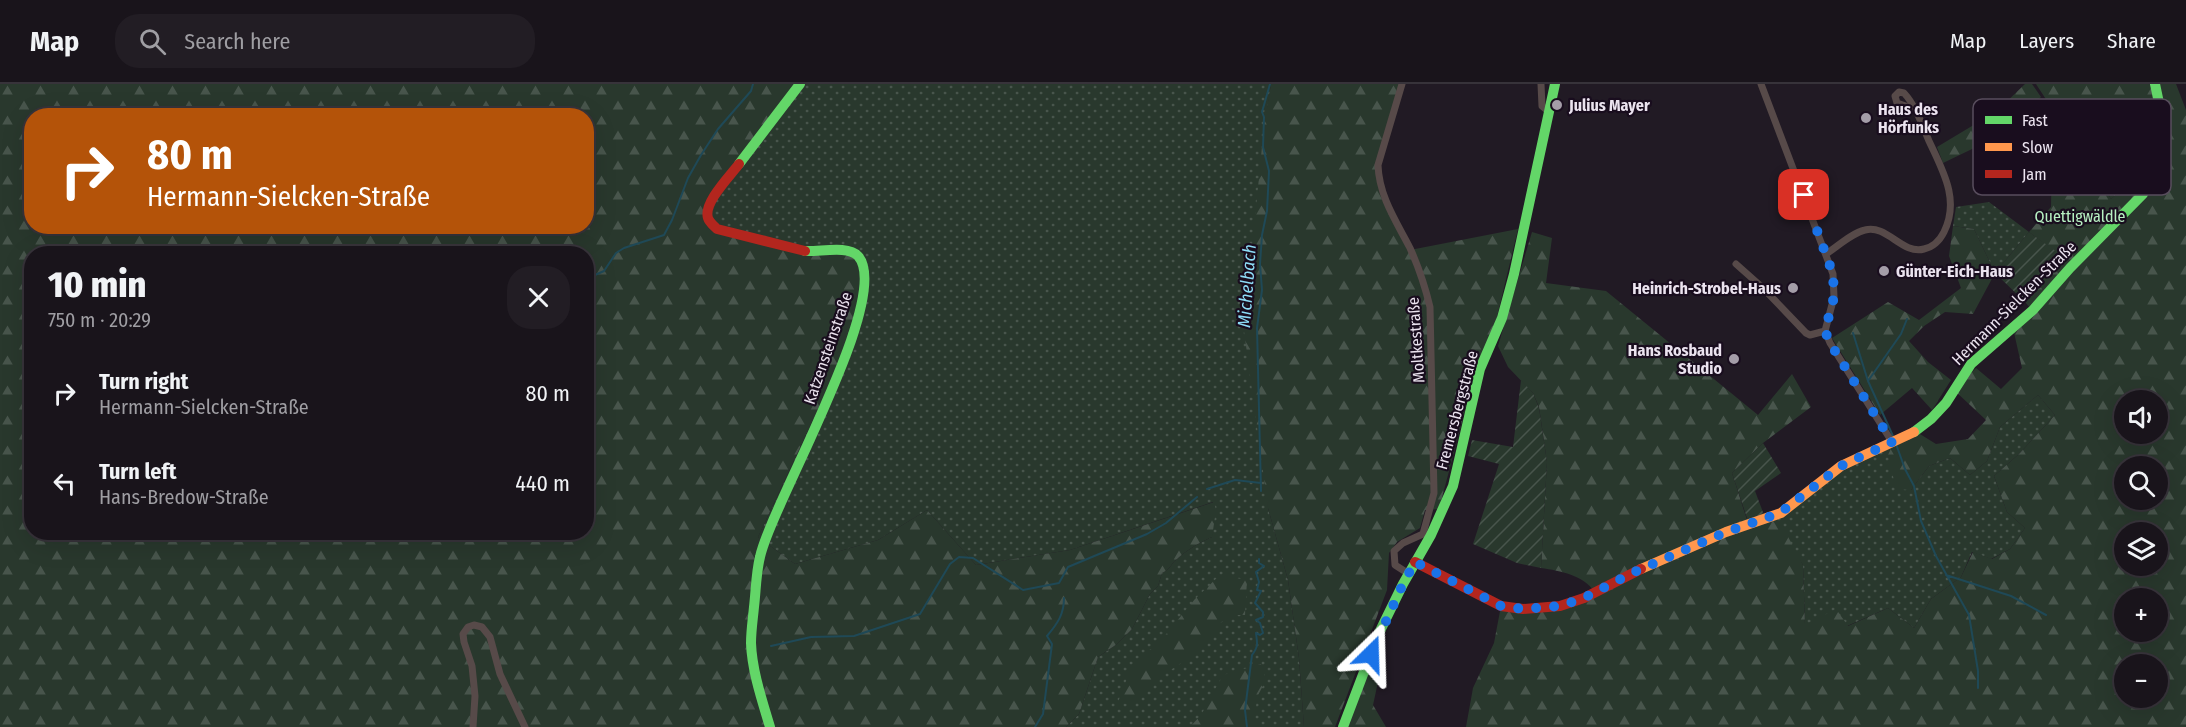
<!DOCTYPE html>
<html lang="en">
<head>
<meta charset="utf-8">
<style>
	:root { --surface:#19141b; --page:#221d24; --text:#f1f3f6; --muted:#9f9ea3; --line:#37333a }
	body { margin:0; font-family:"Fira Sans Condensed",sans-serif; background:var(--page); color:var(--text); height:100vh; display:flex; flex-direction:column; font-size:22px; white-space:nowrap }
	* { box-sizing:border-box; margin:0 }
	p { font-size:20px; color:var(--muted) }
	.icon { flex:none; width:33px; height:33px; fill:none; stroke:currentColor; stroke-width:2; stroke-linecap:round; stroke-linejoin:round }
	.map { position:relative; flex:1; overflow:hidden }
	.sheet { position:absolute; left:24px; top:162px; width:570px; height:294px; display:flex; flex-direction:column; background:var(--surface); border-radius:24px; box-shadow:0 6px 24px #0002,0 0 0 2px var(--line) }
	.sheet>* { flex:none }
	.hud { position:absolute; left:24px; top:24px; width:570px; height:126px; border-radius:24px; box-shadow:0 6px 24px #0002,0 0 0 2px var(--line); background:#b45309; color:#fff; overflow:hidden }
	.controls { position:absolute; left:2114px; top:306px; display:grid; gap:12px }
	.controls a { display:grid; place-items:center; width:54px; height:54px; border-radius:50%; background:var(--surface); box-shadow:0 6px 24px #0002,0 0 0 2px var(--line); font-size:30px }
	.pin { position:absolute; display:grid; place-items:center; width:51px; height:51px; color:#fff; margin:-26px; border-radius:12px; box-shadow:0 3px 9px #0006 }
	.me { position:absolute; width:66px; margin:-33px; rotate:22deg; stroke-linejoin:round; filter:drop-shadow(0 0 4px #0008) }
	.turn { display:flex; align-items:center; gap:21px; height:126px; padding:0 24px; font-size:27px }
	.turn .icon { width:78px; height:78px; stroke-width:2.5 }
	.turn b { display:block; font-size:42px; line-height:51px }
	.round { display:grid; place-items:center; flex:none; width:63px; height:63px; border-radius:24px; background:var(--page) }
	.summary { display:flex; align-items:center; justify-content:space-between; height:102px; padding:0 24px }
	h1 { font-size:36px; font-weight:800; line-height:45px }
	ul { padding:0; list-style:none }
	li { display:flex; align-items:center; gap:18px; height:90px; padding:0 24px }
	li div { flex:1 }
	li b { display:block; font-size:22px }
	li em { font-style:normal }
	header { display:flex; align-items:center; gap:36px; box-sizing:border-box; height:84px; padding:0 30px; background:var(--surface); border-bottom:2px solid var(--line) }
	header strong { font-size:28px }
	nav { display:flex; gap:33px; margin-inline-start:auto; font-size:21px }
	.search { width:420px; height:54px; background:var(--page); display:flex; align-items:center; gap:15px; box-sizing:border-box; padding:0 21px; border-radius:24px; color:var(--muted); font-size:22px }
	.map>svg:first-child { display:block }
</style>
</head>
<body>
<header>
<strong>Map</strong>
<div class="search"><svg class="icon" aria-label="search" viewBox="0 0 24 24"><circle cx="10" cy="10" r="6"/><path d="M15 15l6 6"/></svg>Search here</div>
<nav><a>Map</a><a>Layers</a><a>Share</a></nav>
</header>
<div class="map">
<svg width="2186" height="643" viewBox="0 0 2186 643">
	<defs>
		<pattern id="grass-dots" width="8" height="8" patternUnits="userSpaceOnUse" patternTransform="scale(1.5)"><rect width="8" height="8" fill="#29382d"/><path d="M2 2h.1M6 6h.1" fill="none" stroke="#48554c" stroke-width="1.8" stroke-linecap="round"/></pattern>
		<pattern id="forest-firs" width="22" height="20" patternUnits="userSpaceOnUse" patternTransform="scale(1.5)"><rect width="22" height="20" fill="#29382d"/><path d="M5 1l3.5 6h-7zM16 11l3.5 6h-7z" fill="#48554c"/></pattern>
		<pattern id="garden-furrows" width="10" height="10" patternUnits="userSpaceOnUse" patternTransform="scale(1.5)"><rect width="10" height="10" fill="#29382d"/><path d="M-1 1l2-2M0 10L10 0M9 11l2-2" fill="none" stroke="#48554c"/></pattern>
	</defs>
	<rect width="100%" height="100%" fill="#211a24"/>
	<!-- grass -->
	<path fill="url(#grass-dots)" d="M800,0H1271L1263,56L1268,424L1288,496L1299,574L1304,643H1066L1079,630L1098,573L1117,560L1132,545L1150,510L1158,502L1162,489C1169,486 1170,482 1175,477C1186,466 1199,459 1212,453L1213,418L1070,466L976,481L927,426L878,456L795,480L758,453L829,302L818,168L717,145L707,126Z
		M2145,29L2147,54L2138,92L2111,115L2102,100L2075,101L2062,82L2068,36Z
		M1989,118L2029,148L1995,189L1974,145L1953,142L1956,123Z
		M2038,311L2055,331L2019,370L1994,392L2007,428L2025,444L2010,465L1991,475L1972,468L1961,493L1931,515L1914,544L1888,524L1847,542L1805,541L1803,481L1772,433L1828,391L1892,358L1911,406L1929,382L1950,374L1970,391L1987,377L2000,343Z"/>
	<!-- forest -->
	<path fill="url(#forest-firs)" fill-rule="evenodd" d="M0,0H800L710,118L712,142L818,168H853L866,200L829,302L758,453L795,480L878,456L927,426L976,481L1070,466L1214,418L1216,426L1212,453C1199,459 1186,466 1175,477C1170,482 1169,486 1162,489L1158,502L1150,510L1132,545L1117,560L1098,573L1079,630L1066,643H0ZM32,32H586V142H32ZM32,170H586V448H32Z
		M1271,0H1402L1378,81V95L1410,166L1518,145L1496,237L1477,281L1439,425L1425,426L1420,444L1397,458L1389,469L1387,506L1335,643H1304L1299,574L1288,496L1268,424L1244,247L1264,42Z
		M2025,0H2032L2041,13L1997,53L1943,79L1937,63L1997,27Z
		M2036,0H2176L2186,26V643H1466L1473,604L1494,559L1501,522L1535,525L1595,508C1583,491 1561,487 1541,484L1547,378L1539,323L1533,309L1508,283L1498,262L1532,148L1552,154L1546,199L1606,207L1758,331L1792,290L1811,323L1763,359L1732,389L1748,439L1772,433L1786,449L1803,481L1805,541L1836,525L1848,542L1888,524L1914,544L1931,515L1961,493L1973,468L1992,475L2010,465L2025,444L2007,428L1994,392L2019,370L2055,331L2038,311L2000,343L1987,377L1970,391L1950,374L1929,382L1911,406L1896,405L1888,371L1894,358L1915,347L1936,360L1968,355L1986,336L1954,306L1976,284L2001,305L2022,284L2013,244L2032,226L2025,218L2061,172L2029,148L2051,123L2053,26ZM2145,29L2147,54L2138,92L2111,115L2102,100L2075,101L2062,82L2068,37ZM2124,316H2157V350H2124ZM2124,382H2157V416H2124ZM2124,448H2157V482H2124ZM2124,514H2157V548H2124ZM2124,580H2157V614H2124Z
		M1953,142L1974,145L1995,189L1973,230L1945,228L1924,242L1909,257L1928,278L1951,296L1932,326L1912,304L1880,331L1832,254L1888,218L1919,236L1961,204L1949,172Z
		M1220,491L1247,496L1245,531H1232L1220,539L1204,564L1166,589L1132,621L1118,618L1131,584L1143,575L1148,567L1158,560L1195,515Z
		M1373,565L1381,567V584L1373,621L1386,643H1348Z
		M1261,580L1266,596L1257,613L1254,643H1190L1201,631L1223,591Z"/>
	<!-- garden -->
	<path fill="url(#garden-furrows)" d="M2029,148L2061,171L2025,218L1995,189Z
		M1521,296L1533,309L1539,324L1547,378L1541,484L1517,479L1473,460L1499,380L1468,372L1472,356L1513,363Z
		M1763,359L1781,389L1755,407L1764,431L1748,437L1732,389Z"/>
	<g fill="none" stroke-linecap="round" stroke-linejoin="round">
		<!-- stream -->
		<path stroke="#1f4957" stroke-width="2" d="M586,195L604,187L616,169L624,164L664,151L672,136L688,94L701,71L718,45L751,7L753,0
			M1853,249L1868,297L1893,352
			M1868,297L1901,250L1907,235
			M1896,360L1905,385L1914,402L1921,437L1936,472L1969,531L1978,587V604
			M1207,405L1235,396L1261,399
			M1261,407L1257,244L1262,206L1260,180L1262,151L1267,127L1269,87L1263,63L1264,33L1262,28L1270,0
			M1946,491L2011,512L2046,531
			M771,562L811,553L854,552L920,530L950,480L959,473L973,474L1023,506L1059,499L1068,483L1147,450L1166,439L1197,413
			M1035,643L1043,630L1052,560L1047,552C1058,539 1064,530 1064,514
			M1247,643L1245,626L1252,571C1259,562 1257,559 1256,549L1260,551L1263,549L1260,539L1256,536L1263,533V528L1255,519L1261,507L1257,506L1259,498L1256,488L1264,482L1259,479V475"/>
		<!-- street -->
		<path stroke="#574a49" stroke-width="7" d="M1402,0L1378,81C1379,112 1396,137 1410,164C1419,184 1425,202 1430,223L1434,409L1423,450
			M1541,0L1542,22L1548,27
			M1761,0L1833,190L1834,213L1825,247L1830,259L1892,358
			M1826,170C1838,162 1852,149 1865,146C1887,140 1902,171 1924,165C1933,163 1940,156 1944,148C1960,116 1943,87 1929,57C1922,41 1916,22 1904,9L1899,8L1895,12L1897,19L1914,25
			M1736,180L1763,204L1806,249L1810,251L1825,247
			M1409,490L1395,481L1394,467L1403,459L1423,450H1426
			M473,643L475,612L472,582L464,558L463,550L468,543L474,541L482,543L490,553L500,590L525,643"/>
		<!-- fast -->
		<path stroke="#63d668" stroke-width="10" d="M739,80L800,0
			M1914,348L1931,335L1946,319L1971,280L2033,226L2070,184L2143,110L2161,80L2164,68L2163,38L2155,0
			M770,643C762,616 752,587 751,559C751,547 753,534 754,523C756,506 756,489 760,473C772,419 894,212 858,172C848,161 820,168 805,167
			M1343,643L1378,551L1403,500L1431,451L1453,402L1480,285L1502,234L1514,190L1555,0"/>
		<!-- slow -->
		<path stroke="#ff974d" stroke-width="10" d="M1641,485L1726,448L1781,429L1841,382L1914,348"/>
		<!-- jam -->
		<path stroke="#b3261e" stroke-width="10" d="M739,80C730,92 703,119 708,134C709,138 714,142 717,145L805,167
			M1415,478L1501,522L1523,525L1560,522L1584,514L1641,485"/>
	</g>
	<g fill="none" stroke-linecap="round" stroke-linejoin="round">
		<!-- route -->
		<path stroke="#1a73e8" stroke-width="10" stroke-dasharray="0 18" d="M1371,570L1403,500L1415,478L1501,522L1523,525L1560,522L1584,514L1632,489L1726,448L1780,429L1841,382L1892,358L1830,259L1825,247L1834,213L1833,190L1804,111"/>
	</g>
	<!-- markers -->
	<g fill="#a49da8" stroke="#190d1e" stroke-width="2">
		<circle cx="1557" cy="21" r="6"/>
		<circle cx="1866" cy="34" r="6"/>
		<circle cx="1884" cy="187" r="6"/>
		<circle cx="1793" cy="204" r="6"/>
		<circle cx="1734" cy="275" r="6"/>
	</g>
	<g text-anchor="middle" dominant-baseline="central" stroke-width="4.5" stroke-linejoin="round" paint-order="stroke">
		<!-- poi labels -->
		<g font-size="16" font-weight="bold" fill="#ebe3ef" stroke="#190d1e" text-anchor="start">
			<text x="1569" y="21">Julius Mayer</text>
			<text x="1878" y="25">Haus des<tspan x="1878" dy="18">Hörfunks</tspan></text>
			<text x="1896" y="187">Günter-Eich-Haus</text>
			<text x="1781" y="204" text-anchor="end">Heinrich-Strobel-Haus</text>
			<text x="1722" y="266" text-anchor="end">Hans Rosbaud<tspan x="1722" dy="18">Studio</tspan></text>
		</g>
		<!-- park labels -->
		<g font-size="16" fill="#b7f0c2" stroke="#190d1e">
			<text x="2080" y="132">Quettigwäldle</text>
		</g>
		<!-- street labels -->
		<g font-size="16" fill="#ebe3ef" stroke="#190d1e">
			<text transform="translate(2014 219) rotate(-45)">Hermann-Sielcken-Straße</text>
			<text transform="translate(1416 256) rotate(-94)">Moltkestraße</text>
			<text transform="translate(828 264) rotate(-71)">Katzensteinstraße</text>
			<text transform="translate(1457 326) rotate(-75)">Fremersbergstraße</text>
		</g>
		<!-- water labels -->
		<g font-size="18" font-style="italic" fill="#8ddcf6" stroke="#190d1e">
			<text transform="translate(1247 202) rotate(-86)">Michelbach</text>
		</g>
	</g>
	<!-- legend -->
	<rect x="1973" y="15" width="198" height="96" rx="9" fill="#190d1e" stroke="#584d5d" stroke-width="1.5"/>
	<rect x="1985" y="32" width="27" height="8" fill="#63d668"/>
	<rect x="1985" y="59" width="27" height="8" fill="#ff974d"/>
	<rect x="1985" y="86" width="27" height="8" fill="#b3261e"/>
	<g font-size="16" fill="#ebe3ef">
		<text x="2022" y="42">Fast</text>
		<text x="2022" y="69">Slow</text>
		<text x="2022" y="96">Jam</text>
	</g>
</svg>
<div class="controls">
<a><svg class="icon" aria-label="sound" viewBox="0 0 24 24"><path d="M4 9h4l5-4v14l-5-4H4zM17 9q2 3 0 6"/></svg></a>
<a><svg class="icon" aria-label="search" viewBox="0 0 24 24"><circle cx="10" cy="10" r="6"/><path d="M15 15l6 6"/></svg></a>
<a><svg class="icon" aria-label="layers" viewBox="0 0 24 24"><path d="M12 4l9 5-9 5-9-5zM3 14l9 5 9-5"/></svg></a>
<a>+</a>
<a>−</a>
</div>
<div class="pin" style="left:1804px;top:111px;background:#d93025"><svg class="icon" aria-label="arrive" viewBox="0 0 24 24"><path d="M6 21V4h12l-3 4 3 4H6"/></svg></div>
<svg class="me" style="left:1371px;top:570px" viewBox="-20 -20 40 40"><path d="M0-17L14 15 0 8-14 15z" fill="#1a73e8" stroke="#fff" stroke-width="4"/></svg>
<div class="hud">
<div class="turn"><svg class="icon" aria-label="right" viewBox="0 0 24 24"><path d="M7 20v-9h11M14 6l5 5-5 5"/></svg><div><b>80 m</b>Hermann-Sielcken-Straße</div></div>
</div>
<section class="sheet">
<div class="summary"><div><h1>10 min</h1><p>750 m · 20:29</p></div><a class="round"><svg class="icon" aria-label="close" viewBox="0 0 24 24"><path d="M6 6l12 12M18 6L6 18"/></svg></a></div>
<ul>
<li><svg class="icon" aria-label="right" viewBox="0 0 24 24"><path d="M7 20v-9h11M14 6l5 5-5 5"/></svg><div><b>Turn right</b><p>Hermann-Sielcken-Straße</p></div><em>80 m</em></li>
<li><svg class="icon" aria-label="left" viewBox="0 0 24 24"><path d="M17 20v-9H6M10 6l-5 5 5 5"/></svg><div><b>Turn left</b><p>Hans-Bredow-Straße</p></div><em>440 m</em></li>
</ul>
</section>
</div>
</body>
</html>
